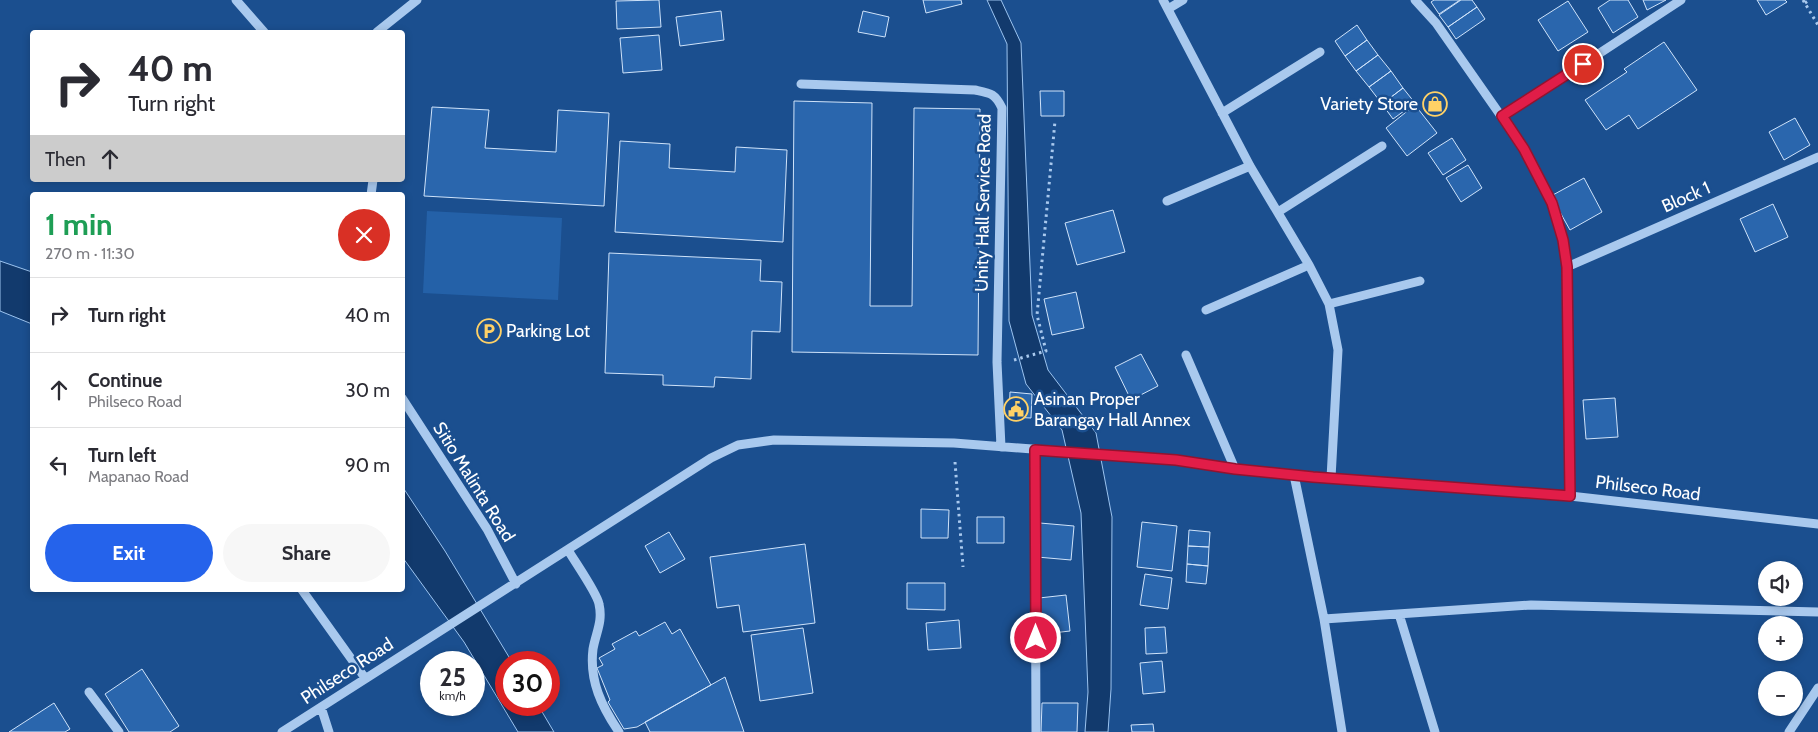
<!DOCTYPE html>
<html lang="en">
<head>
<meta charset="utf-8">
<style>
	:root { --surface:#fff; --page:#f7f7f7; --text:#2b2b33; --muted:#7c7c81; --line:#e1e1e2; --accent:#2563eb }
	body { margin:0; font-family:Cabin,sans-serif; background:var(--page); color:var(--text); height:100vh; display:flex; flex-direction:column; font-size:19px; white-space:nowrap }
	* { box-sizing:border-box; margin:0 }
	p { font-size:16px; color:var(--muted) }
	.icon { flex:none; width:28px; height:28px; fill:none; stroke:currentColor; stroke-width:2; stroke-linecap:round; stroke-linejoin:round }
	.map { position:relative; flex:1; overflow:hidden }
	.sheet { position:absolute; left:30px; top:192px; width:375px; height:400px; display:flex; flex-direction:column; background:var(--surface); border-radius:5px; box-shadow:0 2px 8px #0003 }
	.sheet>* { flex:none }
	.hud { position:absolute; left:30px; top:30px; width:375px; height:152px; border-radius:5px; box-shadow:0 2px 8px #0003; background:#fff; color:var(--text); overflow:hidden }
	.controls { position:absolute; left:1758px; top:561px; display:grid; gap:10px }
	.controls a { display:grid; place-items:center; width:45px; height:45px; border-radius:50%; background:var(--surface); box-shadow:0 2px 8px #0003; font-size:25px }
	.speed { position:absolute; left:420px; top:651px; display:flex; gap:10px; font-size:25px; font-weight:700; text-align:center }
	.speed>* { display:grid; place-content:center; width:65px; height:65px; border-radius:50%; background:var(--surface); box-shadow:0 2px 8px #0003; line-height:1 }
	.speed small { font-size:12px; font-weight:400 }
	.speed .limit { border:8px solid #d22; background:#fff; color:#111 }
	.pin { position:absolute; display:grid; place-items:center; width:42px; height:42px; color:#fff; margin:-21px; border:2px solid #fff; border-radius:50%; box-shadow:0 1px 5px #0007 }
	.me { position:absolute; width:55px; margin:-28px; rotate:0deg; stroke-linejoin:round; filter:drop-shadow(0 0 4px #0008) }
	.turn { display:flex; align-items:center; gap:18px; height:105px; padding:0 15px; font-size:22px }
	.turn .icon { width:65px; height:65px; stroke-width:2.5 }
	.turn b { display:block; font-size:35px; line-height:42px }
	.then { display:flex; align-items:center; height:48px; padding:0 15px; background:#0003; gap:10px; font-size:19px }
	.round { display:grid; place-items:center; flex:none; width:52px; height:52px; border-radius:26px; background:var(--page) }
	.headline { display:flex; align-items:center; justify-content:space-between; height:85px; padding:0 15px }
	h1 { font-size:30px; font-weight:700; line-height:38px; color:#1e9e55 }
	.action { display:flex; gap:10px; margin-top:auto; padding:10px 15px }
	.action a { flex:1; height:58px; border-radius:30px; background:var(--accent); color:#fff; font-size:20px; font-weight:700; line-height:58px; text-align:center }
	.action a+a { background:var(--page); color:var(--text) }
	ul { padding:0; list-style:none }
	li { display:flex; align-items:center; gap:15px; height:75px; padding:0 15px; border-top:1px solid var(--line) }
	li div { flex:1 }
	li b { display:block; font-size:19px }
	li em { font-style:normal }
	.map>svg:first-child { display:block }
</style>
</head>
<body>
<div class="map">
<svg width="1818" height="732" viewBox="0 0 1818 732">
	<rect width="100%" height="100%" fill="#1b4f8f"/>
	<!-- green -->
	<path fill="#2461a8" d="M427,211L562,218L558,300L423,293Z"/>
	<!-- water -->
	<path fill="#123a6d" stroke="#9cc4f0" d="M987,0H1001L1021,43L1032,315L1048,370L1096,433L1112,517L1111,689L1108,732H1085L1088,692L1081,513L1062,430L1026,384L1009,321L1007,44Z
		M0,261L32,272V324L0,311Z
		M402,486L445,551L512,662H506V705H538L554,732H518L464,642L403,558Z"/>
	<!-- building -->
	<path fill="#2a66ad" stroke="#cfe3fa" d="M659,0L661,27L617,29L616,1Z
		M923,0H961L962,4L926,13Z
		M1434,0H1460L1439,14L1431,2Z
		M1461,0H1472L1477,7L1448,27L1439,15Z
		M1610,0H1628L1638,17L1613,33L1598,8Z
		M1643,0H1666L1647,10Z
		M1757,0H1785L1787,2L1766,15Z
		M1568,1L1588,32L1558,51L1538,20Z
		M1477,7L1485,19L1456,39L1448,27Z
		M721,11L724,40L680,46L676,17Z
		M863,11L889,17L885,37L858,32Z
		M1357,25L1367,40L1345,56L1335,41Z
		M659,35L662,70L623,73L620,38Z
		M1367,40L1378,55L1356,71L1345,56Z
		M1664,42L1697,90L1638,129L1629,115L1606,130L1585,100L1627,72L1624,69Z
		M1378,55L1391,71L1369,87L1356,71Z
		M1391,71L1403,88L1382,104L1369,87Z
		M1403,88L1415,103L1393,119L1382,104Z
		M1040,91H1064V116H1041Z
		M794,101L872,103L870,306H912L914,108L980,109L978,355L792,352Z
		M1415,105L1437,133L1407,156L1386,128Z
		M432,107L489,110L485,148L556,152L558,110L609,113L604,206L424,196Z
		M1795,118L1810,145L1784,160L1769,132Z
		M1452,138L1466,160L1443,175L1428,153Z
		M620,141L670,144L669,168L735,172L736,147L787,150L783,242L615,232Z
		M1468,165L1482,188L1461,202L1446,178Z
		M1584,178L1602,212L1570,230L1551,196Z
		M1773,204L1788,237L1755,252L1740,219Z
		M1113,210L1125,252L1077,265L1065,223Z
		M609,253L761,260L760,281L782,282L780,332L752,331L751,379L715,377L714,387L663,385V375L605,373Z
		M1076,292L1084,328L1052,335L1044,299Z
		M1141,354L1158,386L1131,400L1115,367Z
		M1010,392L1032,394L1031,418L1009,417Z
		M1615,398L1618,437L1586,439L1583,400Z
		M921,509L949,510L948,538H921Z
		M977,517H1004V543H977Z
		M1142,522L1177,526L1172,571L1137,567Z
		M1040,523L1074,526L1071,560L1037,557Z
		M1189,530L1210,532L1209,547L1188,546Z
		M669,532L685,559L660,573L645,546Z
		M805,544L815,623L743,632L739,605L717,608L710,557Z
		M1188,546L1209,547L1208,566L1187,564Z
		M1187,564L1208,566L1206,584L1186,582Z
		M1145,574L1172,578L1168,609L1140,605Z
		M907,583H945V610L907,609Z
		M1066,595L1070,631L1044,634L1039,598Z
		M959,620L961,648L928,650L926,623Z
		M665,622L672,634L680,629L711,685L637,727L624,729L608,702L610,700L597,668L603,665L599,658L615,649L612,644L636,631L639,636Z
		M1165,627L1167,653L1146,654L1145,628Z
		M803,628L813,693L760,701L751,635Z
		M1162,661L1165,692L1143,694L1140,663Z
		M142,669L179,726L170,732H129L105,694Z
		M725,677L744,732H650L645,722Z
		M54,703L70,729L65,732H9Z
		M1042,703H1078L1077,732H1041Z
		M1153,724L1154,732H1132L1131,725Z"/>
	<g fill="none" stroke-linecap="round" stroke-linejoin="round">
		<!-- path -->
		<path stroke="#a9c9ee" stroke-width="3" stroke-dasharray="2.5 4" stroke-linecap="butt" d="M1803,0L1818,25
			M1805,3L1809,0
			M1014,360L1046,351L1037,315L1055,121
			M955,462L963,567"/>
		<!-- minor -->
		<path stroke="#a9c9ee" stroke-width="9" d="M236,0L264,32
			M1163,0L1250,166L1309,265L1329,304L1338,350L1331,478
			M1415,0L1436,23L1524,149L1553,203L1563,239L1567,267L1570,496
			M1168,9L1183,0
			M377,32L417,0
			M801,84L975,90C990,93 995,93 1002,108L997,362L1001,447
			M1222,113L1320,52
			M1502,117L1681,0
			M371,195L373,180
			M1167,201L1250,166
			M1278,212L1382,146
			M1567,267L1818,157
			M1329,304L1420,281
			M1206,310L1309,265
			M1186,355L1235,469
			M402,398L487,529L516,584
			M1035,449L1036,732
			M1294,475L1324,619L1342,732
			M568,550C575,562 597,593 599,604C603,622 596,632 593,649C589,681 602,707 619,732
			M302,590L365,678
			M1399,614L1435,732
			M1324,619L1531,605L1818,612
			M89,692L119,732
			M321,707L329,732
			M282,732L711,458L738,445L774,440L954,443L1176,460L1235,469L1331,478L1570,496L1818,524
			M1789,732L1818,688"/>
	</g>
	<g fill="none" stroke-linecap="round" stroke-linejoin="round">
		<!-- route casing -->
		<g stroke="#92132f" stroke-width="12">
			<path id="route" d="M1036,638L1035,450L1176,460L1235,469L1313,477L1570,496L1567,267L1563,240L1552,203L1524,149L1502,116L1583,64"/>
		</g>
		<!-- route -->
		<use href="#route" stroke="#e11d48" stroke-width="9"/>
	</g>
	<!-- icons -->
	<defs>
		<g id="shop-ring" transform="scale(1.25)"><circle r="9.5" fill="#1b4f8f" stroke="#ffd166" stroke-width="1.5"/><path d="M-5-2.5h2.3a2.7 3.5 0 0 1 5.4 0H5L5.5 6h-11ZM-1.5-2.5h3a1.5 2.3 0 0 0-3 0Z" fill="#ffd166"/></g>
		<g id="parking-ring" transform="scale(1.25)"><circle r="9.5" fill="#1b4f8f" stroke="#ffd166" stroke-width="1.5"/><path d="M-3.5-5.5H1a3.5 3.5 0 0 1 0 7H-1V5.5H-3.5ZM-1-3.4V-.6H.8a1.4 1.4 0 0 0 0-2.8Z" fill="#ffd166"/></g>
		<g id="civic-ring" transform="scale(1.25)"><circle r="9.5" fill="#1b4f8f" stroke="#ffd166" stroke-width="1.5"/><path d="M-.6-6.5H3V-4.5H.6V-3L4-1V1h2V6H-6V1h2V-1L-.6-3ZM-1.2 2.5V6h2.4V2.5Z" fill="#ffd166"/></g>
	</defs>
	<g fill-rule="evenodd">
		<use href="#shop-ring" x="1435" y="104"/>
		<use href="#parking-ring" x="489" y="331"/>
		<use href="#civic-ring" x="1016" y="409"/>
	</g>
	<g text-anchor="middle" dominant-baseline="central" stroke-width="5" stroke-linejoin="round" paint-order="stroke">
		<!-- poi labels -->
		<g font-size="18" fill="#fff" stroke="#1b4f8f" text-anchor="start">
			<text x="1418" y="104" text-anchor="end">Variety Store</text>
			<text x="506" y="331">Parking Lot</text>
			<text x="1034" y="399">Asinan Proper<tspan x="1034" dy="21">Barangay Hall Annex</tspan></text>
		</g>
		<!-- street labels -->
		<g font-size="18" fill="#fff" stroke="#1b4f8f">
			<text transform="translate(1686 197) rotate(-24)">Block 1</text>
			<text transform="translate(983 203) rotate(-89)">Unity Hall Service Road</text>
			<text transform="translate(474 482) rotate(58)">Sitio Malinta Road</text>
			<text transform="translate(1648 488) rotate(7)">Philseco Road</text>
			<text transform="translate(347 671) rotate(-33)">Philseco Road</text>
		</g>
	</g>
</svg>
<div class="controls">
<a><svg class="icon" aria-label="sound" viewBox="0 0 24 24"><path d="M4 9h4l5-4v14l-5-4H4zM17 9q2 3 0 6"/></svg></a>
<a>+</a>
<a>−</a>
</div>
<div class="speed"><div>25<small>km/h</small></div><div class="limit">30</div></div>
<div class="pin" style="left:1583px;top:64px;background:#d93025"><svg class="icon" aria-label="arrive" viewBox="0 0 24 24"><path d="M6 21V4h12l-3 4 3 4H6"/></svg></div>
<svg class="me" style="left:1036px;top:638px" viewBox="-20 -20 40 40"><circle r="17" fill="#e11d48" stroke="#fff" stroke-width="3"/><path d="M0-11L8 9 0 5-8 9z" fill="#fff"/></svg>
<div class="hud">
<div class="turn"><svg class="icon" aria-label="right" viewBox="0 0 24 24"><path d="M7 20v-9h11M14 6l5 5-5 5"/></svg><div><b>40 m</b>Turn right</div></div>
<div class="then">Then<svg class="icon" aria-label="ahead" viewBox="0 0 24 24"><path d="M12 20V5M6 11l6-6 6 6"/></svg></div>
</div>
<section class="sheet">
<div class="headline"><div><h1>1 min</h1><p>270 m · 11:30</p></div><a class="round" style="background:#d93025;color:#fff"><svg class="icon" aria-label="close" viewBox="0 0 24 24"><path d="M6 6l12 12M18 6L6 18"/></svg></a></div>
<ul>
<li><svg class="icon" aria-label="right" viewBox="0 0 24 24"><path d="M7 20v-9h11M14 6l5 5-5 5"/></svg><div><b>Turn right</b></div><em>40 m</em></li>
<li><svg class="icon" aria-label="ahead" viewBox="0 0 24 24"><path d="M12 20V5M6 11l6-6 6 6"/></svg><div><b>Continue</b><p>Philseco Road</p></div><em>30 m</em></li>
<li><svg class="icon" aria-label="left" viewBox="0 0 24 24"><path d="M17 20v-9H6M10 6l-5 5 5 5"/></svg><div><b>Turn left</b><p>Mapanao Road</p></div><em>90 m</em></li>
</ul>
<div class="action"><a>Exit</a><a>Share</a></div>
</section>
</div>
</body>
</html>
